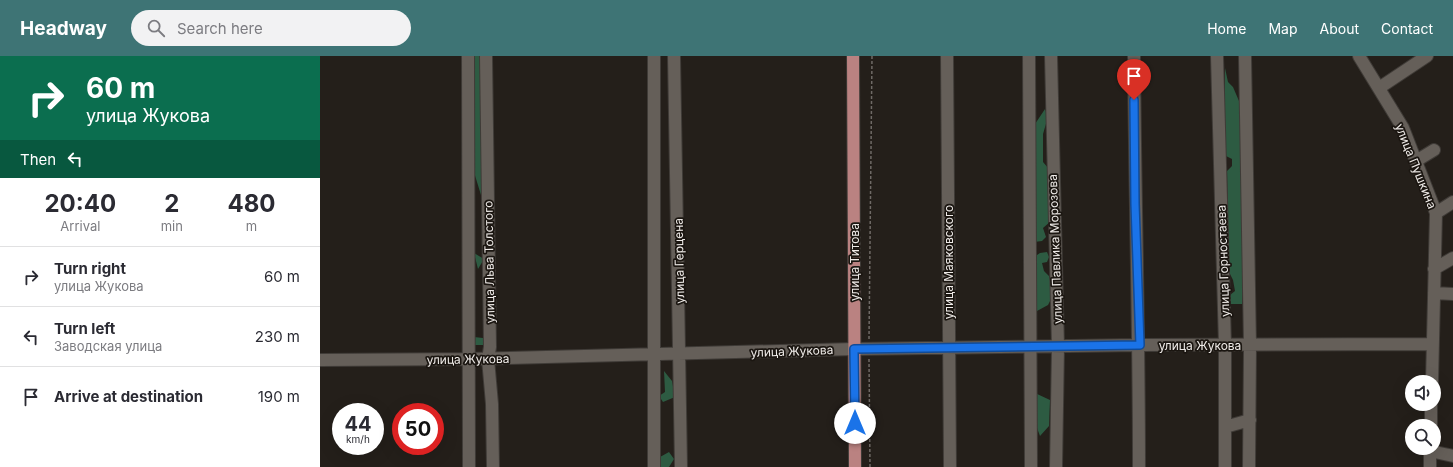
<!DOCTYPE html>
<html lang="en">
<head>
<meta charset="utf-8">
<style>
	:root { --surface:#fff; --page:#f2f2f3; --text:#2b2b33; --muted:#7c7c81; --line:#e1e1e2; --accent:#3e7475 }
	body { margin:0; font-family:Inter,sans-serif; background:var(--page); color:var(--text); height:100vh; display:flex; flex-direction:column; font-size:15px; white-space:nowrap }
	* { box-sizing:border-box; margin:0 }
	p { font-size:13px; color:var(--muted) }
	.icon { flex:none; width:22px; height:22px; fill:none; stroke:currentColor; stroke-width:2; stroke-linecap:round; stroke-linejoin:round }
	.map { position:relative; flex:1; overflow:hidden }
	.panel { display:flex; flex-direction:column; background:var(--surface); width:320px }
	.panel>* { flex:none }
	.banner { background:#0b6e4f; color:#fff; overflow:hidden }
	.buttons { position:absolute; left:1085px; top:319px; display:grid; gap:8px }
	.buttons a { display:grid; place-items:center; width:36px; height:36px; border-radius:50%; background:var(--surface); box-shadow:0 4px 16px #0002; font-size:20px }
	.speed { position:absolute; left:12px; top:347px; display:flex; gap:8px; font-size:20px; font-weight:700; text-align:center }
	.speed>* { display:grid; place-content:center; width:52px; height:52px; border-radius:50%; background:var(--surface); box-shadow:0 4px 16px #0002; line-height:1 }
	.speed small { font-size:10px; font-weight:400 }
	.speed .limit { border:6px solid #d22; background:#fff; color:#111 }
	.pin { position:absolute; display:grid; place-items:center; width:34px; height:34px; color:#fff; margin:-41px -17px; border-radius:50% 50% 50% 0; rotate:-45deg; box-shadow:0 0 4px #0007 }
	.pin .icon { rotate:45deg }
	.me { position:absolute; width:44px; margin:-22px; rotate:0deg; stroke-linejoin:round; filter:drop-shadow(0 0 3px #0008) }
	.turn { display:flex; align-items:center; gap:14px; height:84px; padding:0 20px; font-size:18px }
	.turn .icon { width:52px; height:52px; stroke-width:2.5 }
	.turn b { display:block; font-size:28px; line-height:34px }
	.then { display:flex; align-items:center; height:38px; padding:0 20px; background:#0003; gap:8px; font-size:15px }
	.eta { display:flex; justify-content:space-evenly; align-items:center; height:68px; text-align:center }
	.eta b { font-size:24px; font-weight:700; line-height:28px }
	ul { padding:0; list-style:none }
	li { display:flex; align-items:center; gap:12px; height:60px; padding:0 20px; border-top:1px solid var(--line) }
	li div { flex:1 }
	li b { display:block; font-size:15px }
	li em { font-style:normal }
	header { display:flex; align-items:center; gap:24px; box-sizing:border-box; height:56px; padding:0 20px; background:var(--accent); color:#fff }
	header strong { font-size:19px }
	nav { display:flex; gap:22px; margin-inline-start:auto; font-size:14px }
	.search { width:280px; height:36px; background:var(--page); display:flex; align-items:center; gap:10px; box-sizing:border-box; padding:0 14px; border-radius:22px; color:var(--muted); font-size:15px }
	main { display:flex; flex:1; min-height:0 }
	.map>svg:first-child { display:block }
</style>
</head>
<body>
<header>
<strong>Headway</strong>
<div class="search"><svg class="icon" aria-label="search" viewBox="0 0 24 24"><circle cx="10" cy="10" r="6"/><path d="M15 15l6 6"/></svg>Search here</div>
<nav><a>Home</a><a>Map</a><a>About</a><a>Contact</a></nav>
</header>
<main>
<section class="panel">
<div class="banner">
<div class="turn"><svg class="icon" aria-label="right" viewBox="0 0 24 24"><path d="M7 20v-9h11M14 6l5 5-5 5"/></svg><div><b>60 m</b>улица Жукова</div></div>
<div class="then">Then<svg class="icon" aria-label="left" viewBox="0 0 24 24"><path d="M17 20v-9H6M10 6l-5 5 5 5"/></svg></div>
</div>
<div class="eta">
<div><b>20:40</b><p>Arrival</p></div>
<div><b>2</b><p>min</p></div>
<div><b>480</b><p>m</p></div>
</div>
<ul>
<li><svg class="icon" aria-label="right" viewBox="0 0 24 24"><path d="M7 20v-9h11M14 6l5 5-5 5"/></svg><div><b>Turn right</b><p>улица Жукова</p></div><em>60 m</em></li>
<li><svg class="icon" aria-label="left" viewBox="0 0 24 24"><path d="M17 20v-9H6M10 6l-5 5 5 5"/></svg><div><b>Turn left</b><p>Заводская улица</p></div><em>230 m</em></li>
<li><svg class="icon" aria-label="arrive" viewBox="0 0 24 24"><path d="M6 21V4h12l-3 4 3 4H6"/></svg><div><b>Arrive at destination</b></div><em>190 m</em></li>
</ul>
</section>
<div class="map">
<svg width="1133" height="411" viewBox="0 0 1133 411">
	<rect width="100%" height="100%" fill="#241f1a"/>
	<!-- forest -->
	<path fill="#2d5b42" d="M151,0H164L166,134L161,139L153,113Z
		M905,12L908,26L913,31L919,45L922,74L925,191L922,248H910V239L915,235L913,224L909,216L907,115L912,110V103L904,99Z
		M725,53L728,61L723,78V106L729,113L731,132L728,141L731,152V165L723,172L726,181L722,185L714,186L713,71Z
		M727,196L729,201L727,206L722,207L724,215L729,220L733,239L728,249L717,255L712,251L714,201L720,197Z
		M154,197L164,203L158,213Z
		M154,281L163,282L164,289H155Z
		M344,315L352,325L355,341L343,346L339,340L345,336Z
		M715,337L730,344L729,370L720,380L717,372Z
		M349,396L354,403L349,411H340V401Z"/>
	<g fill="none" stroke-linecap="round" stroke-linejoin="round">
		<!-- minor casing -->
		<g stroke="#3f3b37" stroke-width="14">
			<path id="minor" d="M148,0L149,411
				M166,0L170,291L168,303L172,348L173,411
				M354,0L361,411
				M627,0L630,411
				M709,0L711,411
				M731,0L738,291L736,411
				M814,0C815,137 819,274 819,411
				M897,0L905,289V411
				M925,0L930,290L929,411
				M1039,0L1083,72L1116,157L1112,326
				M1059,32L1107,0
				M1096,105L1114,94
				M1116,157L1133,146
				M1114,213L1133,202
				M1114,237L1133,238
				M0,304L149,303L534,293L819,289L1112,288
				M1111,370V348
				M905,371L930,364
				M1110,395L1133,400
				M334,411V0
				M1110,411V392"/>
		</g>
		<!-- major casing -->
		<g stroke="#3f3b37" stroke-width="14">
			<path id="major" d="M533,0L535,411"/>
		</g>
		<!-- path -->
		<path stroke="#6f6a66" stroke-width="1.5" stroke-dasharray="3 2" stroke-linecap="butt" d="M549,283L552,0
			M549,303L550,411"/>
		<!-- minor -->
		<use href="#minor" stroke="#655f59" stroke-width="12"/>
		<!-- major -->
		<use href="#major" stroke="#ba8281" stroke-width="12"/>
	</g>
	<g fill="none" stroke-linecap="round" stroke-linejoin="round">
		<!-- route casing -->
		<g stroke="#114b97" stroke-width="10">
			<path id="route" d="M535,367L534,293L820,289L815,148L814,44"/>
		</g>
		<!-- route -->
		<use href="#route" stroke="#1a73e8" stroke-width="7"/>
	</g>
	<g text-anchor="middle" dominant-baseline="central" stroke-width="3.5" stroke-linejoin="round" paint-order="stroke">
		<!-- street labels -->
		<g font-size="12" fill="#efebe8" stroke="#1b1611">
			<text transform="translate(1096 110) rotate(68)">улица Пушкина</text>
			<text transform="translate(735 193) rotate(-92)">улица Павлика Морозова</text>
			<text transform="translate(359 205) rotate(-91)">улица Герцена</text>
			<text transform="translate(903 205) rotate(-92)">улица Горностаева</text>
			<text transform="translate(169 206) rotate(-91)">улица Льва Толстого</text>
			<text transform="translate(534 206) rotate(-90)">улица Титова</text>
			<text transform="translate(628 206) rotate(-90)">улица Маяковского</text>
			<text x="880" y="289">улица Жукова</text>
			<text transform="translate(472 295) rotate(-2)">улица Жукова</text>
			<text transform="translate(148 303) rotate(-1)">улица Жукова</text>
		</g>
	</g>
</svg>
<div class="buttons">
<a><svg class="icon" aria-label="sound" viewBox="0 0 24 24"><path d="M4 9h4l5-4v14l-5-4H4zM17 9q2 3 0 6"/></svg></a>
<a><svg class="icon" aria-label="search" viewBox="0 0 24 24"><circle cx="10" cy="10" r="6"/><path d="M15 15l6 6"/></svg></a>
</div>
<div class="speed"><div>44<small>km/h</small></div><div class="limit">50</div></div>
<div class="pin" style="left:814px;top:44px;background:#d93025"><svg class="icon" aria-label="arrive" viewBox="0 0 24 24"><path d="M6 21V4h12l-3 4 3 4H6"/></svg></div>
<svg class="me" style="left:535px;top:367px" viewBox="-20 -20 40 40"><circle r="19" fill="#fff"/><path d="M0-13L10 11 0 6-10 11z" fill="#1a73e8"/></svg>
</div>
</main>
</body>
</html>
